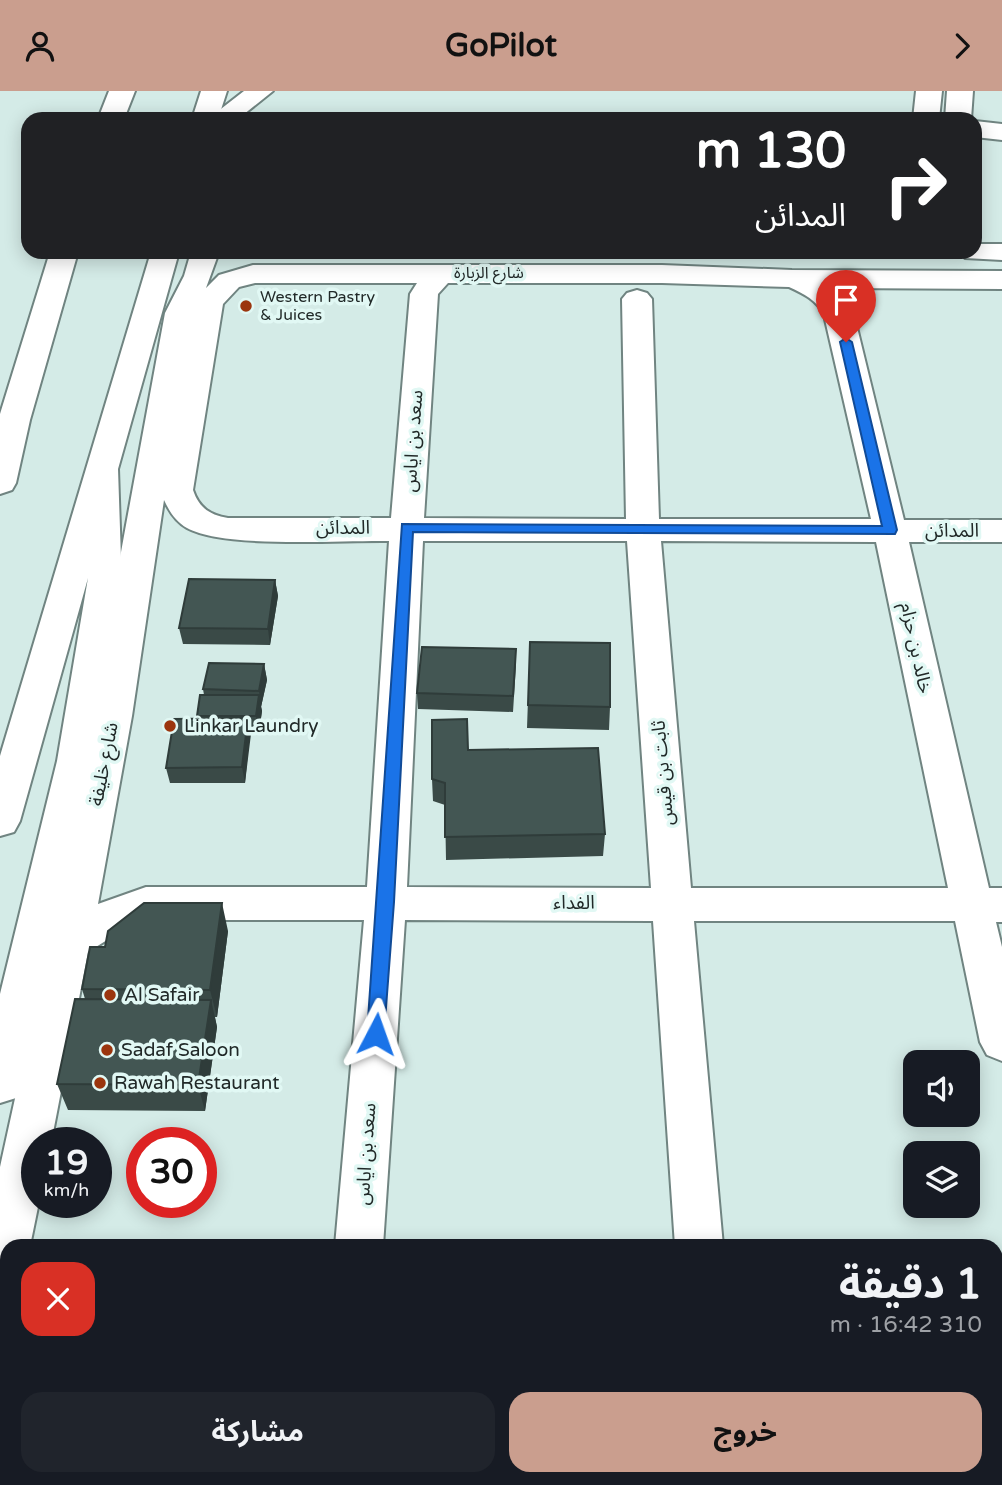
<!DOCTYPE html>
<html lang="ar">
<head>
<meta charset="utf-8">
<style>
	:root { --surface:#171b24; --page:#20242c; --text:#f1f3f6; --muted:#9ea1a6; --accent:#ca9e8e }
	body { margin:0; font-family:"Varela Round","Noto Sans Arabic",sans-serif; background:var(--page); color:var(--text); direction:rtl; height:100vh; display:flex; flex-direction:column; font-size:26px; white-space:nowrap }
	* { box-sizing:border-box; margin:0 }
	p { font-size:23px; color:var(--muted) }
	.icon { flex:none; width:38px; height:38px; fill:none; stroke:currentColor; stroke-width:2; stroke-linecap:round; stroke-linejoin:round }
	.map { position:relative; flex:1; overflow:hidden; direction:ltr }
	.drawer { position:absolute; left:0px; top:1148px; width:1003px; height:247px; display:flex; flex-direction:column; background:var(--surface); border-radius:21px 21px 0 0; box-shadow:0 4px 18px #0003; direction:rtl }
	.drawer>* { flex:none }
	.top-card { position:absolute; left:21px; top:21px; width:961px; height:147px; border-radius:21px; box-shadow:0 4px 18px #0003; direction:rtl; background:#202124; color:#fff; overflow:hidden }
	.tools { position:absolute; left:903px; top:959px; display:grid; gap:14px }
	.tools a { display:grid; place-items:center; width:77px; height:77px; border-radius:14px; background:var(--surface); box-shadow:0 4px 18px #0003; font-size:35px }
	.speed { position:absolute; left:21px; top:1036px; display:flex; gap:14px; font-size:35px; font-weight:700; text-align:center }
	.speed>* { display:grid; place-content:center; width:91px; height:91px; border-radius:50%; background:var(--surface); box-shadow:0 4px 18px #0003; line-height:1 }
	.speed small { font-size:18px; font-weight:400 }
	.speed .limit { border:10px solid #d22; background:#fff; color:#111 }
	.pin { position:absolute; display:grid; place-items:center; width:60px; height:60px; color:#fff; margin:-72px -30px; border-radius:50% 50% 50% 0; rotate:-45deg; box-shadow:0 0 7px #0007 }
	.pin .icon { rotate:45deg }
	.me { position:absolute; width:77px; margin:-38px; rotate:4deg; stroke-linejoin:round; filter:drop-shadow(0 0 5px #0008) }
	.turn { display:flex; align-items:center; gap:24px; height:147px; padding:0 21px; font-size:32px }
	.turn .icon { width:91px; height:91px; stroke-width:2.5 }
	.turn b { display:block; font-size:49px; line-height:60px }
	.round { display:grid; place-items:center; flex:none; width:74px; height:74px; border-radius:21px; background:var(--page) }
	.headline { display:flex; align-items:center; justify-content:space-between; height:119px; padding:0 21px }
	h1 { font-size:42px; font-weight:700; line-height:52px }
	.action { display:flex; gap:14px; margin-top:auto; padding:14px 21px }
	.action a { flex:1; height:80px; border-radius:21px; background:var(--accent); color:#111; font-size:28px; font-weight:700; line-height:80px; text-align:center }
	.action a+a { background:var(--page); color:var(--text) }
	header { display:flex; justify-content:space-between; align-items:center; height:91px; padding:0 21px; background:var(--accent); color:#111; font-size:32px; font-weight:700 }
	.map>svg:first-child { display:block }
</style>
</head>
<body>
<header><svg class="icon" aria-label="forward" viewBox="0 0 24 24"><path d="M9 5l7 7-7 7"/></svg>GoPilot<svg class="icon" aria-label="person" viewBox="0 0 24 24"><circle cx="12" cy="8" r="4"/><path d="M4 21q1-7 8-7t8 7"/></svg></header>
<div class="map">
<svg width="1002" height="1394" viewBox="0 0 1002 1394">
	<rect width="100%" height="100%" fill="#d4ebe7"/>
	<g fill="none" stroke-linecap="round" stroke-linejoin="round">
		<!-- minor casing -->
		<g stroke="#708481" stroke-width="4">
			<path id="minor" d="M244,0H273L238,28H208Z
				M916,0H942L939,28H913Z
				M947,0H973L971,28H945Z
				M975,30L1002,33V49L975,46Z
				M975,153H1002V169L965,167L961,161H975Z
				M191,161H219L206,197L219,184L253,174H662L792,179L1002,180V198L833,197L854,224L904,429H1002V451H909L989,797H1002V831H996L1002,856V970L987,964L980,951L955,830H694L723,1155H675L653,830L405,829L383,1155H335L364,829H148L126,837L88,861L51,1052H37L39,1111L30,1155H7V1206L0,1209V1076L58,811L94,625L119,472L165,222L184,185ZM255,192H417L410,203L391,427H228C210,424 199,417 193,399L223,213L239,196ZM448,192H662L789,196C804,203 817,209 824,224L871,428H659L652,208L647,202L637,199L627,202L622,208L626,428L424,427L438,203ZM164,409C169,420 176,431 187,437C226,458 341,449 389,450L367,796H146L98,813L132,625ZM423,450H627L651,797L407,796ZM661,450L876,451L948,797H691Z
				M0,1336L7,1339V1388H62L59,1394H0Z
				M996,1367H1002V1394H583L580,1388H996Z
				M315,1388H367L366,1394H314Z"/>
		</g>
		<!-- major casing -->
		<g stroke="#708481" stroke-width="4">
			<path id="major" d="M109,0H135L124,28H98Z
				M201,0H227L218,28H192Z
				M50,161H78L30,329L16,392L12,399L0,403V323Z
				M151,161H179L118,378L122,498L95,670L22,993L16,1007L0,1012V903L57,670L88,487L20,730L14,741L0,745V665Z"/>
		</g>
		<!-- minor -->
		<use href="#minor" fill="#fff" fill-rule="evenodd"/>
		<!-- major -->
		<use href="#major" fill="#fff" fill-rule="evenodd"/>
	</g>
	<!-- wall -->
	<path fill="#3a4a47" d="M275,489L278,505L270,554L183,553L179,537Z
		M530,551L610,616L609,639L527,637Z
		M264,573L267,589L261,616L262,620L259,641H250L245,692H170L166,677L198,628L197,625L204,604L203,598Z
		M516,574L513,621L418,618L417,602Z
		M468,659L605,743L603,765L446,769L445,714L433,710L432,688Z
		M228,840L217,926H215L217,936L205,1020L68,1019L57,993L85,908L82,898L105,856Z"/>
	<!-- shaded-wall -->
	<path fill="#2f3c3a" d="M275,489L278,505L270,554L268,538Z
		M264,573L267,589L261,616L259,600Z
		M259,604L262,620L259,641L256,625Z
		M248,627L251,643L245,692L242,676Z
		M222,812L228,840L217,926L210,899Z
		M211,909L217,936L205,1020L198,994Z"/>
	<!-- building -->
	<path fill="#435653" stroke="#2f3c3a" stroke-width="2" d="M189,488L275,489L268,538L179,537Z
		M530,551L610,552V616L528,614Z
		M422,556L516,558L513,605L417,602Z
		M209,572L264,573L259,600L203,598Z
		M200,604H259L256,625H197Z
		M248,627L242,676L166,677L174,628Z
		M467,628L468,659L598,657L605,743L445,746V692L432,688V629Z
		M144,812H222L210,899L82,898L90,856H105L108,840Z
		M75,908L211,909L198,994L57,993Z
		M121,1152L120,1155H37L38,1154Z"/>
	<!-- route -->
	<path fill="#1a73e8" stroke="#114b97" stroke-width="2" d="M846,247L852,251L897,439L895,443L413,441L394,811L384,943L382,949L376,951L369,949L367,943L402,433L882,435L840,251Z"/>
	<!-- markers -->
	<g fill="#9b350e" stroke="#e1f8f4" stroke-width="2.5">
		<circle cx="246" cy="215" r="7"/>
		<circle cx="170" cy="635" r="7"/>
		<circle cx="110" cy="904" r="7"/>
		<circle cx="107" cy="959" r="7"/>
		<circle cx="100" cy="992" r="7"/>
	</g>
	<g text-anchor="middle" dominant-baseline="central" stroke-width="7" stroke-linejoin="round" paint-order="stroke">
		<!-- far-street labels -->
		<g font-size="16" fill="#212928" stroke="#e1f8f4">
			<text x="489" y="182">شارع الزبارة</text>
		</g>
		<!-- far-poi labels -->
		<g font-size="16" fill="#212928" stroke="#e1f8f4" text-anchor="start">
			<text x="260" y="206">Western Pastry<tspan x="260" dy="18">&amp; Juices</tspan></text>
		</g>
		<!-- street labels -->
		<g font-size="19" fill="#212928" stroke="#e1f8f4">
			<text transform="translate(413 350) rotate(-86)">سعد بن اياس</text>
			<text x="343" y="437">المدائن</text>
			<text x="952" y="440">المدائن</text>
			<text transform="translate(916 557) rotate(78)">خالد بن حزام</text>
			<text transform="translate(104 673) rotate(-79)">شارع خليفة</text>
			<text transform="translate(663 682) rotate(-95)">ثابت بن قيس</text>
			<text x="574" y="812">الفداء</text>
			<text transform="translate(366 1063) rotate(-86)">سعد بن اياس</text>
		</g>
		<!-- poi labels -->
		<g font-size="19" fill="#212928" stroke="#e1f8f4" text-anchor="start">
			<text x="184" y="635">Linkar Laundry</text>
			<text x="124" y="904">Al Safair</text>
			<text x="121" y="959">Sadaf Saloon</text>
			<text x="114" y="992">Rawah Restaurant</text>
		</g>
	</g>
</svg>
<div class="tools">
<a><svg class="icon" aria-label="sound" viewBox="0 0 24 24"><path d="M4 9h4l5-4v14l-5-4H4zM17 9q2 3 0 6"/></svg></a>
<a><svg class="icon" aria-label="layers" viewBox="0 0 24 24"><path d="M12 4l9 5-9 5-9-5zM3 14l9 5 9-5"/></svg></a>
</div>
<div class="speed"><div>19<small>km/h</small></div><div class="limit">30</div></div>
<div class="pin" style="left:846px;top:251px;background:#d93025"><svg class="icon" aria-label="arrive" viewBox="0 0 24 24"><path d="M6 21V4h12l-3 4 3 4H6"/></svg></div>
<svg class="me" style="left:376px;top:943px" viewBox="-20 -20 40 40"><path d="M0-17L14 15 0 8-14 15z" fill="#1a73e8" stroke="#fff" stroke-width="4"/></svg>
<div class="top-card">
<div class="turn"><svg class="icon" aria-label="right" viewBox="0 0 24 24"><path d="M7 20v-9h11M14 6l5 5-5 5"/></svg><div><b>130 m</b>المدائن</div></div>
</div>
<section class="drawer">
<div class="headline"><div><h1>1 دقيقة</h1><p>310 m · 16:42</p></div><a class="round" style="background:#d93025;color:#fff"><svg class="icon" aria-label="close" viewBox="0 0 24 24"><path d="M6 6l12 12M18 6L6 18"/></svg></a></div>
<div class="action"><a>خروج</a><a>مشاركة</a></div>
</section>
</div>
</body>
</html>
